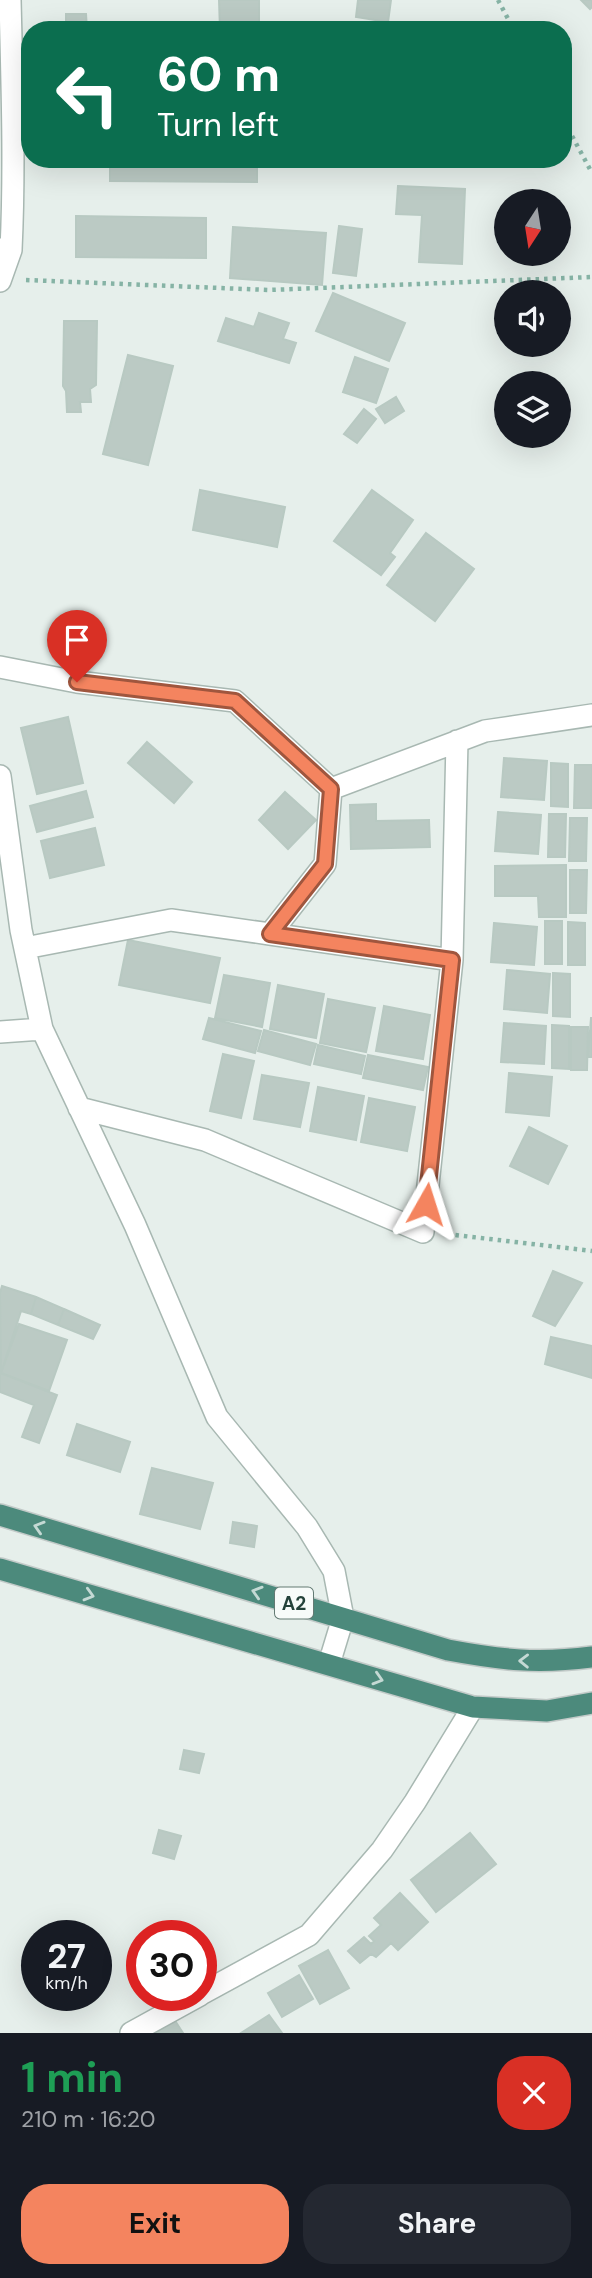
<!DOCTYPE html>
<html lang="en">
<head>
<meta charset="utf-8">
<style>
	:root { --surface:#171b24; --page:#242831; --text:#f1f3f6; --muted:#9ea1a6; --accent:#f4845f }
	body { margin:0; font-family:"DM Sans",sans-serif; background:var(--page); color:var(--text); height:100vh; display:flex; flex-direction:column; font-size:26px; white-space:nowrap }
	* { box-sizing:border-box; margin:0 }
	p { font-size:23px; color:var(--muted) }
	.icon { flex:none; width:38px; height:38px; fill:none; stroke:currentColor; stroke-width:2; stroke-linecap:round; stroke-linejoin:round }
	.map { position:relative; height:2033px; overflow:hidden }
	.details { display:flex; flex-direction:column; background:var(--surface); flex:1 }
	.details>* { flex:none }
	.guide { position:absolute; left:21px; top:21px; width:551px; height:147px; border-radius:28px; box-shadow:0 7px 28px #0002; background:#0b6e4f; color:#fff; overflow:hidden }
	.needle { width:46px; rotate:192deg }
	.buttons { position:absolute; left:494px; top:189px; display:grid; gap:14px }
	.buttons a { display:grid; place-items:center; width:77px; height:77px; border-radius:50%; background:var(--surface); box-shadow:0 7px 28px #0002; font-size:35px }
	.speed { position:absolute; left:21px; top:1920px; display:flex; gap:14px; font-size:35px; font-weight:700; text-align:center }
	.speed>* { display:grid; place-content:center; width:91px; height:91px; border-radius:50%; background:var(--surface); box-shadow:0 7px 28px #0002; line-height:1 }
	.speed small { font-size:18px; font-weight:400 }
	.speed .limit { border:10px solid #d22; background:#fff; color:#111 }
	.pin { position:absolute; display:grid; place-items:center; width:60px; height:60px; color:#fff; margin:-72px -30px; border-radius:50% 50% 50% 0; rotate:-45deg; box-shadow:0 0 7px #0007 }
	.pin .icon { rotate:45deg }
	.me { position:absolute; width:77px; margin:-38px; rotate:6deg; stroke-linejoin:round; filter:drop-shadow(0 0 5px #0008) }
	.turn { display:flex; align-items:center; gap:24px; height:147px; padding:0 21px; font-size:32px }
	.turn .icon { width:91px; height:91px; stroke-width:2.5 }
	.turn b { display:block; font-size:49px; line-height:60px }
	.round { display:grid; place-items:center; flex:none; width:74px; height:74px; border-radius:28px; background:var(--page) }
	.overview { display:flex; align-items:center; justify-content:space-between; height:119px; padding:0 21px }
	h1 { font-size:42px; font-weight:700; line-height:52px; color:#1e9e55 }
	.button { display:flex; gap:14px; margin-top:auto; padding:14px 21px }
	.button a { flex:1; height:80px; border-radius:28px; background:var(--accent); color:#111; font-size:28px; font-weight:700; line-height:80px; text-align:center }
	.button a+a { background:var(--page); color:var(--text) }
	.map>svg:first-child { display:block }
</style>
</head>
<body>
<div class="map">
<svg width="592" height="2033" viewBox="0 0 592 2033">
	<rect width="100%" height="100%" fill="#e6efeb"/>
	<!-- building -->
	<path fill="#bbcac4" stroke="#b8c9c2" stroke-width="2" d="M219,0H259V30H220Z
		M358,0H391L388,22L356,17Z
		M581,0H592V7L590,9Z
		M66,14H86L87,30H66Z
		M110,159H257V182L110,181Z
		M398,186L465,189L462,264L419,262L422,215L396,214Z
		M76,216L206,218V258L76,257Z
		M339,226L362,229L356,276L333,273Z
		M233,227L326,233L322,285L230,278Z
		M333,293L405,323L389,361L316,331Z
		M259,313L289,323L283,339L296,343L289,363L218,341L226,318L254,327Z
		M64,321H97L96,385L90,389L91,402H80L81,412H67L66,391L63,386Z
		M128,355L173,366L148,465L103,454Z
		M355,357L388,369L376,403L343,392Z
		M396,397L404,411L385,423L376,409Z
		M364,409L376,419L357,443L344,434Z
		M200,490L285,507L277,547L193,530Z
		M372,490L413,520L390,553L395,557L381,575L334,541Z
		M426,533L474,569L435,621L387,585Z
		M68,717L83,783L37,794L21,728Z
		M147,742L192,782L174,803L128,763Z
		M504,758L547,761L544,800L501,797Z
		M551,763L568,764V807L551,806Z
		M575,765H592L591,808H574Z
		M86,791L93,817L37,832L30,806Z
		M285,792L316,820L288,849L259,820Z
		M376,804V821L429,820L430,847L351,849L350,805Z
		M498,812L541,815L538,854L495,851Z
		M549,814H566L565,857H548Z
		M570,818H587L586,861H569Z
		M95,828L104,865L50,878L41,841Z
		M566,865V917H539L538,896H495V866Z
		M570,870H587L586,913H570Z
		M545,921H562V964H545Z
		M568,922L585,923V965H568Z
		M494,923L537,927L534,965L491,962Z
		M128,940L220,958L210,1003L119,985Z
		M507,970L550,974L547,1013L504,1009Z
		M553,973L570,974V1017L553,1016Z
		M224,975L270,983L262,1027L215,1018Z
		M278,985L324,994L316,1038L270,1029Z
		M328,999L375,1008L366,1052L320,1043Z
		M384,1006L430,1015L423,1059L376,1051Z
		M209,1018L261,1031L255,1053L203,1039Z
		M591,1018H592V1057H588Z
		M504,1023L546,1026L544,1064L501,1062Z
		M552,1025L569,1026V1069L552,1068Z
		M571,1027H588L587,1070H571Z
		M264,1030L316,1044L310,1065L258,1051Z
		M318,1045L365,1056L361,1074L314,1064Z
		M223,1054L254,1061L241,1118L210,1111Z
		M368,1055L428,1067L423,1090L363,1078Z
		M509,1073L552,1077L549,1116L506,1112Z
		M262,1075L309,1083L300,1127L254,1119Z
		M318,1087L364,1096L356,1140L310,1131Z
		M369,1098L415,1107L407,1151L361,1142Z
		M529,1127L567,1146L548,1184L510,1166Z
		M553,1271L582,1283L555,1326L533,1316Z
		M2,1286L36,1297L31,1314L21,1311L1,1373L0,1293Z
		M36,1297L64,1309L58,1325L31,1314Z
		M64,1309L100,1325L93,1339L58,1325Z
		M19,1324L67,1340L49,1391L1,1373Z
		M551,1337L592,1346V1378L545,1364Z
		M0,1373L57,1395L39,1443L22,1437L34,1405L0,1392Z
		M77,1424L130,1442L120,1472L67,1455Z
		M152,1468L213,1483L200,1529L140,1514Z
		M233,1522L257,1526L254,1547L230,1543Z
		M184,1750L204,1754L199,1773L180,1769Z
		M159,1830L181,1836L174,1859L153,1853Z
		M470,1833L496,1864L436,1912L411,1880Z
		M400,1893L428,1922L398,1950L391,1943L376,1957L371,1954L360,1963L348,1951L364,1937L371,1944L374,1941L369,1936L381,1925L374,1918Z
		M328,1950L349,1988L320,2004L299,1966Z
		M299,1975L313,1999L282,2017L268,1993Z
		M269,2015L282,2033H241Z
		M172,2016L183,2033H143Z"/>
	<g fill="none" stroke-linecap="round" stroke-linejoin="round">
		<!-- minor casing -->
		<g stroke="#a8b8b2" stroke-width="24">
			<path id="minor" d="M0,249L11,250C15,166 12,83 10,0
				M0,281L11,250
				M0,667L77,682L235,701L331,789L485,731L592,715
				M0,776L21,930L42,1029L135,1225L217,1417L307,1527L334,1571L343,1618L329,1664
				M270,934L452,960L457,741
				M25,948L171,920L270,934L325,864L331,789
				M0,1032L42,1029
				M79,1108L205,1140L423,1232L452,960
				M201,1994L309,1935L382,1850L415,1802L473,1707
				M131,2033L200,1995"/>
		</g>
		<!-- trunk casing -->
		<g stroke="#c2cac8" stroke-width="24">
			<path id="trunk" d="M0,1515L448,1650C502,1660 537,1664 592,1657
				M0,1569L473,1707L547,1711L592,1703"/>
		</g>
		<!-- path -->
		<path stroke="#86b3a5" stroke-width="4.5" stroke-dasharray="3.5 5" stroke-linecap="butt" d="M498,0L514,30
			M564,121L592,173
			M26,280L269,290L592,277
			M447,1234L592,1251"/>
		<!-- minor -->
		<use href="#minor" stroke="#fff" stroke-width="21"/>
		<!-- trunk -->
		<use href="#trunk" stroke="#4c8a7c" stroke-width="21"/>
	</g>
	<!-- one-way arrows -->
	<defs><path id="oneway-chevron" d="M-2-3.5L2.5 0L-2 3.5" fill="none" stroke-width="1.6" stroke-linecap="round" stroke-linejoin="round" transform="scale(1.75)"/></defs>
	<g stroke="#c4d9d4">
		<use href="#oneway-chevron" transform="translate(39 1527) rotate(-163)"/>
		<use href="#oneway-chevron" transform="translate(257 1592) rotate(-163)"/>
		<use href="#oneway-chevron" transform="translate(89 1595) rotate(16)"/>
		<use href="#oneway-chevron" transform="translate(524 1661) rotate(-179)"/>
		<use href="#oneway-chevron" transform="translate(378 1679) rotate(17)"/>
	</g>
	<g fill="none" stroke-linecap="round" stroke-linejoin="round">
		<!-- route casing -->
		<g stroke="#9f563e" stroke-width="18">
			<path id="route" d="M77,682L235,701L331,789L325,864L270,934L452,960L426,1204"/>
		</g>
		<!-- route -->
		<use href="#route" stroke="#f4845f" stroke-width="12"/>
	</g>
	<g text-anchor="middle" dominant-baseline="central" stroke-width="5" stroke-linejoin="round" paint-order="stroke">
		<!-- shield labels -->
		<rect fill="#f7fbf9" stroke="#637a73" stroke-width="2" x="275" y="1587.5" width="38" height="31" rx="5"/>
		<g font-size="19" font-weight="bold" fill="#24423a">
			<text x="294" y="1603">A2</text>
		</g>
	</g>
</svg>
<div class="buttons">
<a><svg class="needle" viewBox="-14 -14 28 28"><path d="M0-13l5 13h-10z" fill="#e53935"/><path d="M0 13l5-13h-10z" fill="#9ea1a6"/></svg></a>
<a><svg class="icon" aria-label="sound" viewBox="0 0 24 24"><path d="M4 9h4l5-4v14l-5-4H4zM17 9q2 3 0 6"/></svg></a>
<a><svg class="icon" aria-label="layers" viewBox="0 0 24 24"><path d="M12 4l9 5-9 5-9-5zM3 14l9 5 9-5"/></svg></a>
</div>
<div class="speed"><div>27<small>km/h</small></div><div class="limit">30</div></div>
<div class="pin" style="left:77px;top:682px;background:#d93025"><svg class="icon" aria-label="arrive" viewBox="0 0 24 24"><path d="M6 21V4h12l-3 4 3 4H6"/></svg></div>
<svg class="me" style="left:426px;top:1204px" viewBox="-20 -20 40 40"><path d="M0-17L14 15 0 8-14 15z" fill="#f4845f" stroke="#fff" stroke-width="4"/></svg>
<div class="guide">
<div class="turn"><svg class="icon" aria-label="left" viewBox="0 0 24 24"><path d="M17 20v-9H6M10 6l-5 5 5 5"/></svg><div><b>60 m</b>Turn left</div></div>
</div>
</div>
<section class="details">
<div class="overview"><div><h1>1 min</h1><p>210 m · 16:20</p></div><a class="round" style="background:#d93025;color:#fff"><svg class="icon" aria-label="close" viewBox="0 0 24 24"><path d="M6 6l12 12M18 6L6 18"/></svg></a></div>
<div class="button"><a>Exit</a><a>Share</a></div>
</section>
</body>
</html>
